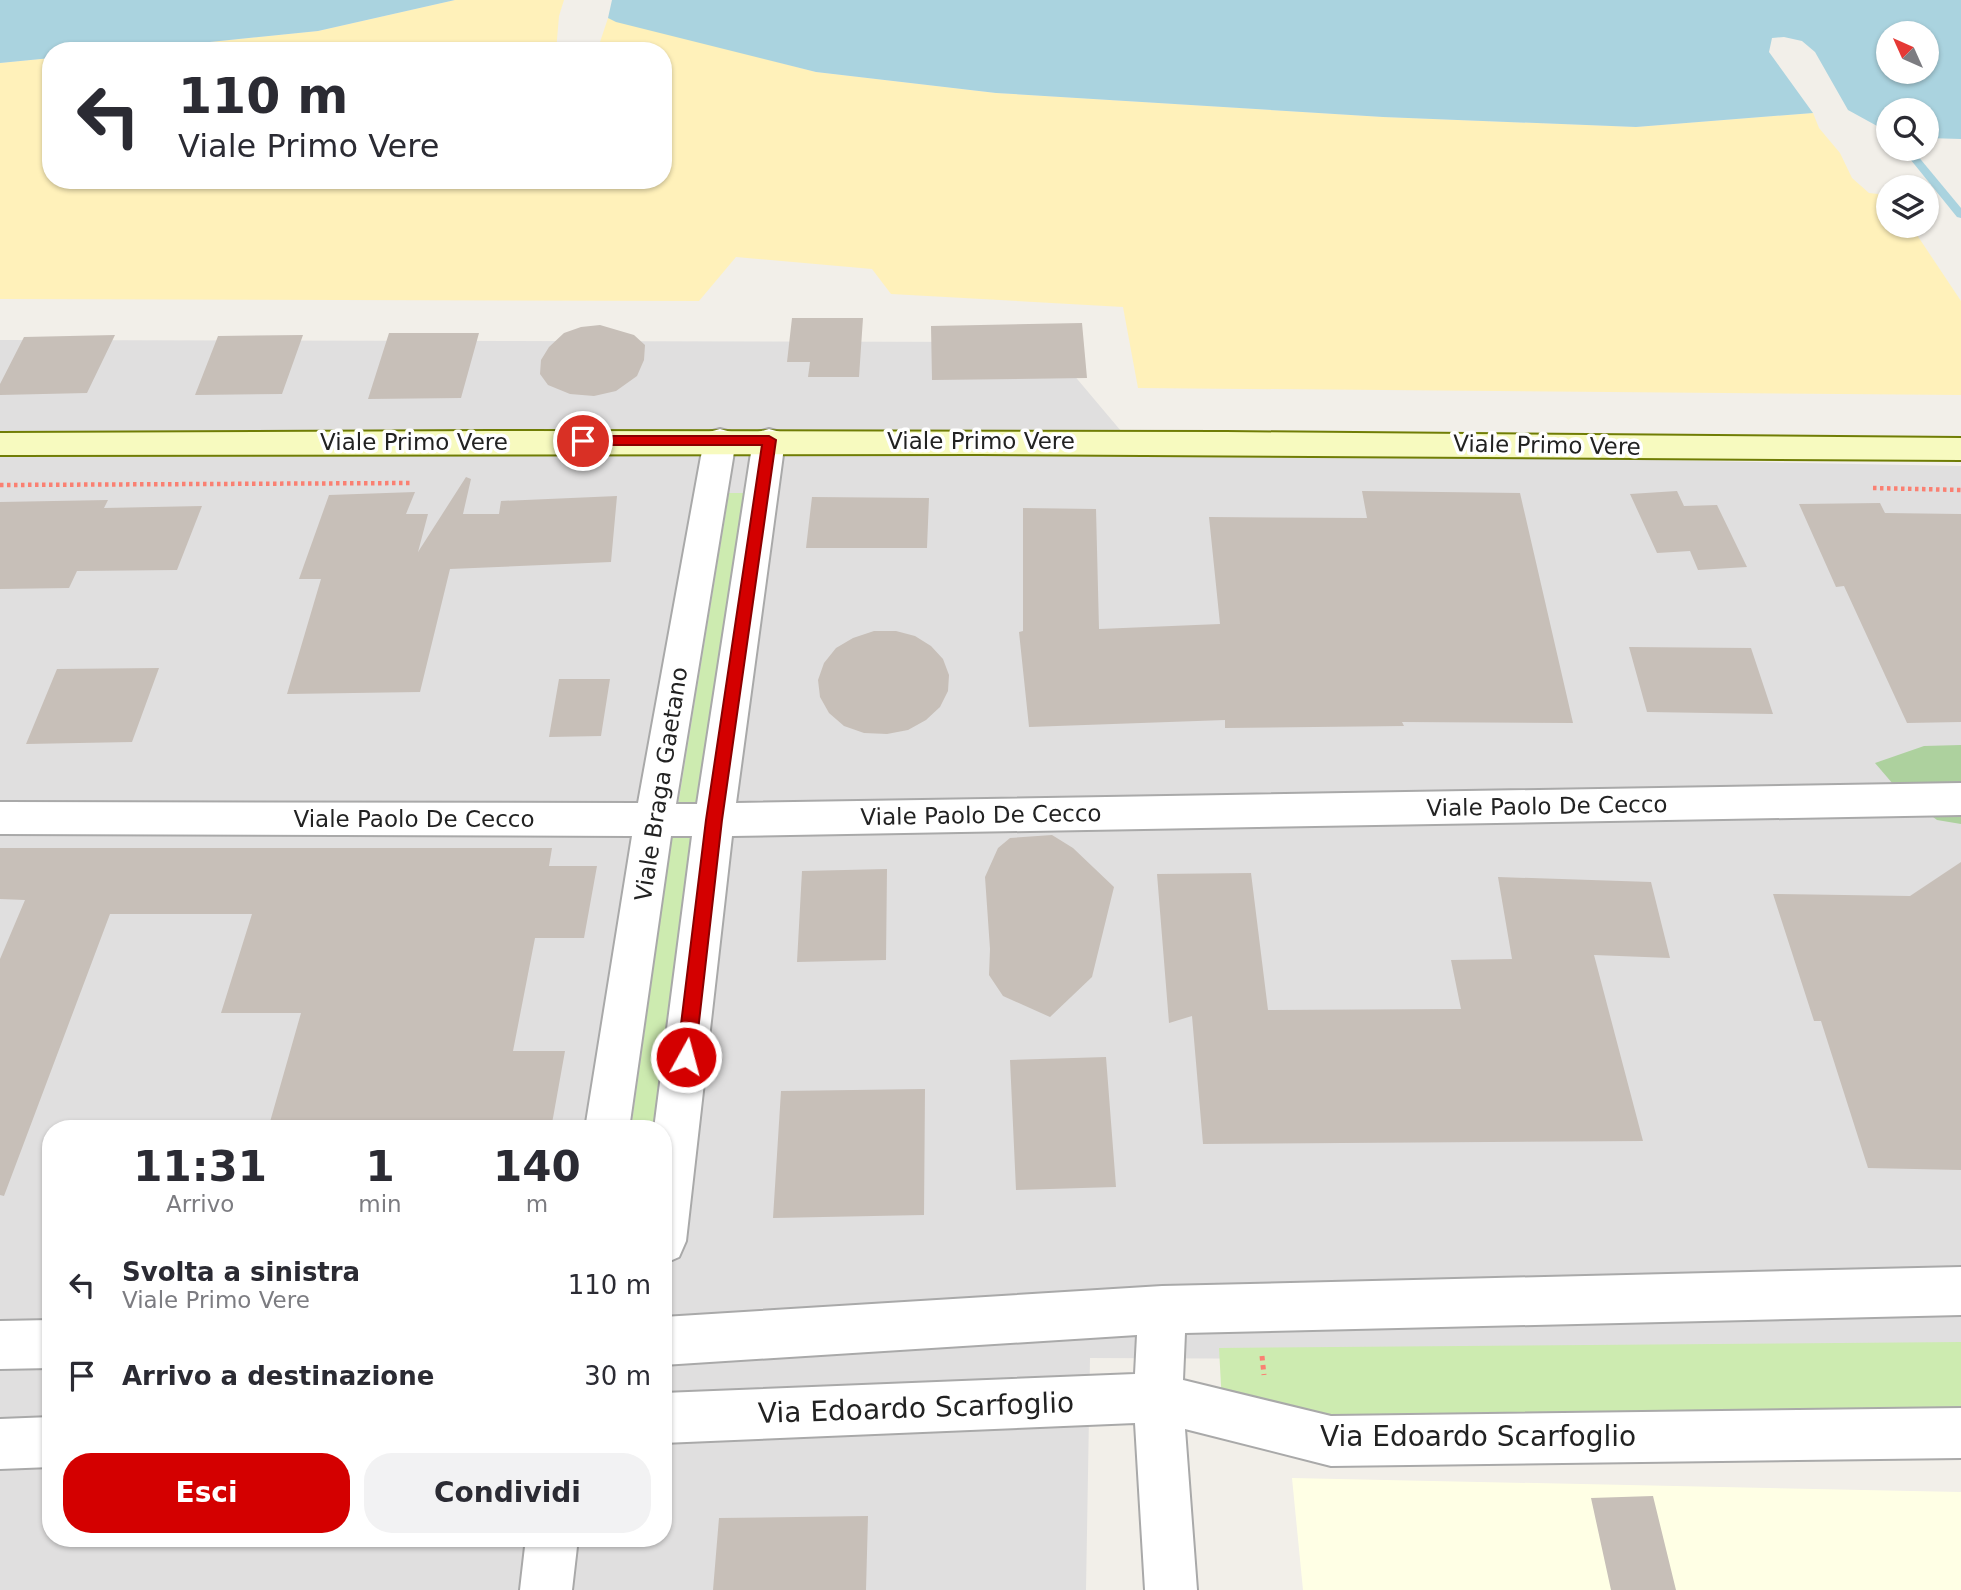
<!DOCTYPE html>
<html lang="it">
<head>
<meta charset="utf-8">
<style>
	:root { --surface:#fff; --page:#f2f2f3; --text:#2b2b33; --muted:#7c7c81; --accent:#d40000 }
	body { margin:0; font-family:"DejaVu Sans",sans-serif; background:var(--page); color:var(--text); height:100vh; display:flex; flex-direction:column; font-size:26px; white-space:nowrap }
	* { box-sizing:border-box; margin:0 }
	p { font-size:23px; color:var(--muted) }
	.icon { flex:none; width:38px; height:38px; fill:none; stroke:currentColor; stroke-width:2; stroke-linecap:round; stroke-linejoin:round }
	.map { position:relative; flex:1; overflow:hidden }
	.panel { position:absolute; left:42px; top:1120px; width:630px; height:427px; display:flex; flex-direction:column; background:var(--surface); border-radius:28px; box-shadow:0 2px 5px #0004 }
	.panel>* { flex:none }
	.banner { position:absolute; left:42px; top:42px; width:630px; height:147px; border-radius:28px; box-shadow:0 2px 5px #0004; background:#fff; color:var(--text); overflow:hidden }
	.needle { width:46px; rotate:315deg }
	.buttons { position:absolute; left:1876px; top:21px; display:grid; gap:14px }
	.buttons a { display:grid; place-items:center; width:63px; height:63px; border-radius:50%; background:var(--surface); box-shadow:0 2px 5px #0004; font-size:35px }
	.pin { position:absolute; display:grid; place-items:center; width:60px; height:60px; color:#fff; margin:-30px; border:4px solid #fff; border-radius:50%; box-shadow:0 2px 7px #0007 }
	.me { position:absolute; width:77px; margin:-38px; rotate:7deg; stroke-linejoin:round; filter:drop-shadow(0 0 5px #0008) }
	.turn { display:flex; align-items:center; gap:24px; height:147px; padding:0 21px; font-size:32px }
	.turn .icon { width:91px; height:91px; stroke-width:2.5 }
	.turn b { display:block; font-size:49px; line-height:60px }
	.eta { display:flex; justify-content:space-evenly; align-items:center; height:119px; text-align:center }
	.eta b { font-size:42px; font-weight:700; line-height:49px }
	.button { display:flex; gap:14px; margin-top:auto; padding:14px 21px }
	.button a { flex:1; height:80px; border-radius:28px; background:var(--accent); color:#fff; font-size:28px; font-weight:700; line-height:80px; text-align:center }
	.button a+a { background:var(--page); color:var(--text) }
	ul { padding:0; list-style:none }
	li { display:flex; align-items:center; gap:21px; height:91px; padding:0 21px }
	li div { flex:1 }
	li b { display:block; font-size:26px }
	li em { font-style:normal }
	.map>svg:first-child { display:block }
</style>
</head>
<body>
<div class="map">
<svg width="1961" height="1590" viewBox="0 0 1961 1590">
	<rect width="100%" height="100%" fill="#f2efe9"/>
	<!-- residential -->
	<path fill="#e0dfdf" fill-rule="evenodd" d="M0,340L1046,342L1137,450L1961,466V1361L1090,1358L1086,1590H0ZM51,1129H663V1538H51Z"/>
	<!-- education -->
	<path fill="#ffffe5" d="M1292,1478L1961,1492V1590H1303Z"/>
	<!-- grass -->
	<path fill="#cdebb0" d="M729,493H746L698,806L678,805Z
		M672,836H693L655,1129H631Z
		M1961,1342V1425L1329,1434L1222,1404L1219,1348Z"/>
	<!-- forest -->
	<path fill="#add19e" d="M1961,745V824L1937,820L1899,791L1875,763L1924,746Z"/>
	<!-- sand -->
	<path fill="#fff1ba" d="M455,0H564L559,16L556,51H122L318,31Z
		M608,18L816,72L996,93L1383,117L1636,127L1813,113L1819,128L1840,153L1852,178L1869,193L1888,195V226H1911L1961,301V395L1138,388L1123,307L891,294L872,269L736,257L699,301L0,299V63L51,58V180H663V51H597Z"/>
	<!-- water -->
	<path fill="#aad3df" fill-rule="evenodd" d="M0,0H455L318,31L122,51H51V58L0,63Z
		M612,0H1961V139L1927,138V110H1888V132L1848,110L1815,52L1802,41L1784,37L1772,38L1769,52L1813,113L1636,127L1383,117L996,93L816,72L616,22L608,18ZM1888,33H1927V72H1888Z"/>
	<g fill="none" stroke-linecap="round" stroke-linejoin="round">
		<!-- stream -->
		<path fill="#aad3df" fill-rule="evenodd" d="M1902,149H1912L1961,208V218L1957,217Z"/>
	</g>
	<!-- building -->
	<path fill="#c7bfb8" d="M792,318H863L859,377H808L810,362H787Z
		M1082,323L1087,378L932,380L931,326Z
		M600,325L634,335L645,345L644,360L637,376L616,391L594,396L570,394L548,385L540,374L541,360L549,347L564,333L581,327Z
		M389,333H479L461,398L368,399Z
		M115,335L87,393L0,395V384L24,337Z
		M303,335L282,394L195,395L218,336Z
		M466,477L471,479L463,514H499L501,501L617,496L611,562L450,569L420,692L287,694L321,579H299L329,495L415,492L406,514H428L418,552Z
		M1362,491L1520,493L1573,723L1402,722L1404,726L1225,728V720L1029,727L1019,632L1023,631V508L1096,509L1099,629L1220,624L1209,517L1367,518Z
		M1677,491L1684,506L1717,505L1747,567L1698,570L1690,551L1657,553L1630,494Z
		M812,497L929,498L927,548H806Z
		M108,500L104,508L202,506L177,570L77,571L69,588L0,589V502Z
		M1880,503L1885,513L1961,514V722L1907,723L1844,586L1836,587L1799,504Z
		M874,631H896L915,636L931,646L943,659L949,675L948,691L940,707L926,720L908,730L887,734L864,733L844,726L829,713L820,697L818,680L824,663L836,648L853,638Z
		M1629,647L1751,648L1773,714L1647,712Z
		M159,668L132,742L26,744L57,669Z
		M559,679H610L601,736L549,737Z
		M1052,835L1073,848L1114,887L1092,977L1050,1017L1003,996L989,975L990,949L985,877L998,848L1010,838Z
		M0,848H552L549,866H597L584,938H535L513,1051H565L551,1129H268L301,1013H221L252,914H110L4,1196L0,1195V959L25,900L0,899Z
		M1961,862V1170L1868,1168L1821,1021H1814L1773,894L1910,896Z
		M887,869L886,960L797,962L802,871Z
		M1251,873L1268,1010L1461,1009L1451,960L1512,959L1498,877L1651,882L1670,958L1594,955L1643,1141L1203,1144L1192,1016L1169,1023L1157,874Z
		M1106,1057L1116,1187L1016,1190L1010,1060Z
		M925,1089L924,1215L773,1218L781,1091Z
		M1653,1496L1676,1590H1611L1591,1498Z
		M868,1516L866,1590H713L719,1518Z"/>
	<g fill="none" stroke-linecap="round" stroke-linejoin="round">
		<!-- street casing -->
		<g stroke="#a9a9a9" stroke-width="4">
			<path id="street" d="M720,429L731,432L736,440L676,804H697L753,440L758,432L769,429L780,432L785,440L736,803L1961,783V815L732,836L686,1241L679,1257L663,1264V1129H654L692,836H671L629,1129H585L632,836L0,834V802L638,803L704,440L709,432Z
				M1961,1267V1315L1185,1333L1183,1380L1331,1416L1961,1408V1458L1331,1466L1185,1429L1197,1590H1145L1135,1423L663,1443V1393L1135,1374L1137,1335L663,1365V1317L1162,1286Z
				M51,1320V1368L0,1369V1321Z
				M51,1417V1467L0,1469V1419Z
				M526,1538H578L572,1590H520Z"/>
		</g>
		<!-- secondary casing -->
		<g stroke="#707d05" stroke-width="4">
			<path id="secondary" d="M490,431L1226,432L1961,438V460L980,454L0,455V433Z"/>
		</g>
		<!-- path-far1 -->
		<path stroke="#fa8072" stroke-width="4.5" stroke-dasharray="3.5 3.5" stroke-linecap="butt" d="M0,485L412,483
			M1873,488L1961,490"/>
		<!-- path -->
		<path stroke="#fa8072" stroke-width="5" stroke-dasharray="4.5 4.5" stroke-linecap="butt" d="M1262,1356L1264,1375"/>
		<!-- street -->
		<use href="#street" fill="#fff" fill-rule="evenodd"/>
		<!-- secondary -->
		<use href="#secondary" fill="#f7fabf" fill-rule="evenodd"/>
	</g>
	<!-- route -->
	<path fill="#d40000" stroke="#8a0000" stroke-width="2" d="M583,436H769L776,440L722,820L695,1057L692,1063L686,1065L679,1063L677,1057L706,820L762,445H583L577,441Z"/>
	<g text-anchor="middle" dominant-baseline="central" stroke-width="7" stroke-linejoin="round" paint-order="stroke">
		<!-- street labels -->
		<g font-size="23" fill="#222" stroke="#fff">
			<text x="981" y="441">Viale Primo Vere</text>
			<text x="414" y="442">Viale Primo Vere</text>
			<text transform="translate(1547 445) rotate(1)">Viale Primo Vere</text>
			<text transform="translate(661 784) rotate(-81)">Viale Braga Gaetano</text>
			<text transform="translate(1547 806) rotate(-1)">Viale Paolo De Cecco</text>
			<text transform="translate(981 815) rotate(-1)">Viale Paolo De Cecco</text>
			<text x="414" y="819">Viale Paolo De Cecco</text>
		</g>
		<!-- near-street labels -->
		<g font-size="28" fill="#222" stroke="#fff">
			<text transform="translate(916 1408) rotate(-2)">Via Edoardo Scarfoglio</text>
			<text x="1478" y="1436">Via Edoardo Scarfoglio</text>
		</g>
	</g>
</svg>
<div class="buttons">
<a><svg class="needle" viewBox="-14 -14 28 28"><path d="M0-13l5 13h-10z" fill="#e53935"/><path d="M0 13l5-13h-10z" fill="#7c7c81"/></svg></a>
<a><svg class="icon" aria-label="search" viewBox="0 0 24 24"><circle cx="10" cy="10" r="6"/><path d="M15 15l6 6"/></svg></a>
<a><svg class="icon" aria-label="layers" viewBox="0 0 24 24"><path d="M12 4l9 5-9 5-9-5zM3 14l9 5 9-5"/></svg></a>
</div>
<div class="pin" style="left:583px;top:441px;background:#d93025"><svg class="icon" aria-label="arrive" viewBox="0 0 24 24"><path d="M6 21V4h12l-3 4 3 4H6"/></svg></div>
<svg class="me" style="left:686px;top:1057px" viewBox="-20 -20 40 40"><circle r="17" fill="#d40000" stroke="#fff" stroke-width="3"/><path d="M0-11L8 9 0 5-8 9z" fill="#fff"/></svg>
<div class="banner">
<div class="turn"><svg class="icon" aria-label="left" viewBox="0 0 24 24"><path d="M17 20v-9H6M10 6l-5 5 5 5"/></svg><div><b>110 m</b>Viale Primo Vere</div></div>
</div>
<section class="panel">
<div class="eta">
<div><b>11:31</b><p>Arrivo</p></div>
<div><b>1</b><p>min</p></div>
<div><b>140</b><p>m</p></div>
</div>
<ul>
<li><svg class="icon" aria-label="left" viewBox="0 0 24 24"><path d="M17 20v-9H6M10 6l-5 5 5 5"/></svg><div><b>Svolta a sinistra</b><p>Viale Primo Vere</p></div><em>110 m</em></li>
<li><svg class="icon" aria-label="arrive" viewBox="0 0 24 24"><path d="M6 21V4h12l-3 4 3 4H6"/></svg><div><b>Arrivo a destinazione</b></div><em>30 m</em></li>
</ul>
<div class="button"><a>Esci</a><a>Condividi</a></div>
</section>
</div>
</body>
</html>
